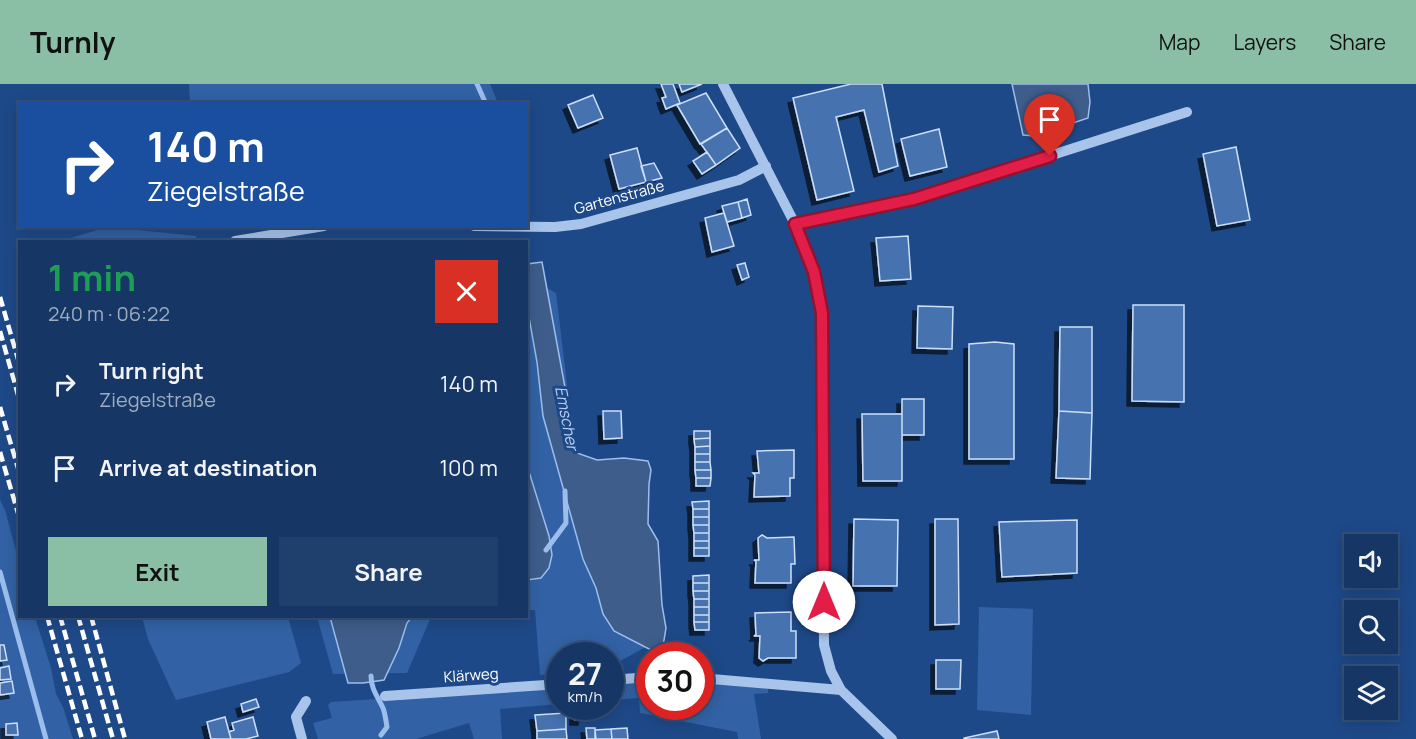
<!DOCTYPE html>
<html lang="en">
<head>
<meta charset="utf-8">
<style>
	:root { --surface:#163766; --page:#1f3f6c; --text:#f1f3f6; --muted:#9eacbf; --line:#35517a; --accent:#8abfa5 }
	body { margin:0; font-family:Manrope,sans-serif; background:var(--page); color:var(--text); height:100vh; display:flex; flex-direction:column; font-size:22px; white-space:nowrap }
	* { box-sizing:border-box; margin:0 }
	p { font-size:20px; color:var(--muted) }
	.icon { flex:none; width:33px; height:33px; fill:none; stroke:currentColor; stroke-width:2; stroke-linecap:round; stroke-linejoin:round }
	.map { position:relative; flex:1; overflow:hidden }
	.drawer { position:absolute; left:18px; top:156px; width:510px; height:378px; display:flex; flex-direction:column; background:var(--surface); border-radius:0px; box-shadow:0 3px 15px #0003,0 0 0 2px var(--line) }
	.drawer>* { flex:none }
	.hud { position:absolute; left:18px; top:18px; width:510px; height:126px; border-radius:0px; box-shadow:0 3px 15px #0003,0 0 0 2px var(--line); background:#1a4fa0; color:#fff; overflow:hidden }
	.tools { position:absolute; left:1344px; top:450px; display:grid; gap:12px }
	.tools a { display:grid; place-items:center; width:54px; height:54px; border-radius:0px; background:var(--surface); box-shadow:0 3px 15px #0003,0 0 0 2px var(--line); font-size:30px }
	.speed { position:absolute; left:546px; top:558px; display:flex; gap:12px; font-size:30px; font-weight:700; text-align:center }
	.speed>* { display:grid; place-content:center; width:78px; height:78px; border-radius:50%; background:var(--surface); box-shadow:0 3px 15px #0003,0 0 0 2px var(--line); line-height:1 }
	.speed small { font-size:15px; font-weight:400 }
	.speed .limit { border:9px solid #d22; background:#fff; color:#111 }
	.pin { position:absolute; display:grid; place-items:center; width:51px; height:51px; color:#fff; margin:-62px -26px; border-radius:50% 50% 50% 0; rotate:-45deg; box-shadow:0 0 6px #0007 }
	.pin .icon { rotate:45deg }
	.me { position:absolute; width:66px; margin:-33px; rotate:0deg; stroke-linejoin:round; filter:drop-shadow(0 0 4px #0008) }
	.turn { display:flex; align-items:center; gap:21px; height:126px; padding:0 30px; font-size:27px }
	.turn .icon { width:78px; height:78px; stroke-width:2.5 }
	.turn b { display:block; font-size:42px; line-height:51px }
	.round { display:grid; place-items:center; flex:none; width:63px; height:63px; border-radius:0px; background:var(--page) }
	.summary { display:flex; align-items:center; justify-content:space-between; height:102px; padding:0 30px }
	h1 { font-size:36px; font-weight:700; line-height:45px; color:#1e9e55 }
	.action { display:flex; gap:12px; margin-top:auto; padding:12px 30px }
	.action a { flex:1; height:69px; border-radius:0px; background:var(--accent); color:#111; font-size:24px; font-weight:700; line-height:69px; text-align:center }
	.action a+a { background:var(--page); color:var(--text) }
	ul { padding:0; list-style:none }
	li { display:flex; align-items:center; gap:18px; height:84px; padding:0 30px }
	li div { flex:1 }
	li b { display:block; font-size:22px }
	li em { font-style:normal }
	header { display:flex; align-items:center; gap:36px; box-sizing:border-box; height:84px; padding:0 30px; background:var(--accent); color:#111 }
	header strong { font-size:28px }
	nav { display:flex; gap:33px; margin-inline-start:auto; font-size:21px }
	.map>svg:first-child { display:block }
</style>
</head>
<body>
<header>
<strong>Turnly</strong>
<nav><a>Map</a><a>Layers</a><a>Share</a></nav>
</header>
<div class="map">
<svg width="1416" height="655" viewBox="0 0 1416 655">
	<defs>
		<filter id="shadow"><feDropShadow dx="-5" dy="5" stdDeviation="0" flood-color="#0009"/></filter>
	</defs>
	<rect width="100%" height="100%" fill="#1e4988"/>
	<!-- green -->
	<path fill="#3262a5" d="M189,0H490L498,19H190Z
		M108,143L196,152L197,157H60Z
		M527,193L556,209L588,474L666,552L611,582L610,572H560L559,590L540,591L535,526H527Z
		M0,416L5,426L19,478L20,532L35,533L51,584L56,610L63,623L73,655H0Z
		M979,523L1033,525L1031,631L977,626Z
		M142,533H288L301,579L289,588L176,616L148,555Z
		M317,533H431L407,589L333,590Z
		M649,596L650,622H700L701,598L768,604V609L754,610L761,655H738L737,648L640,629L639,614L611,616V599Z
		M559,603V620L500,625L502,655H474L469,639L416,655H318L313,639L332,634L328,621L331,618Z"/>
	<!-- water -->
	<path fill="#3e5d8b" stroke="#9cbeed" stroke-width="1.5" d="M1012,0H1088L1090,18L1088,34L1035,52L1023,51Z
		M542,178L577,369L597,376L624,374L648,377L651,386L649,400L648,440L658,457L662,521L666,544L663,562L656,565H649L614,547L603,530L596,504L583,475L543,332L537,278L527,222V180Z
		M526,378L549,452L552,471L549,484L541,494L527,496Z
		M330,533H412L407,539L399,564L384,596L363,599H348Z"/>
	<g fill="none" stroke-linecap="round" stroke-linejoin="round">
		<!-- stream -->
		<path stroke="#9cbeed" stroke-width="5" d="M477,0L486,20
			M546,466L566,439L565,407
			M0,488L46,655
			M371,592C371,605 378,613 383,624C385,629 386,637 387,643L381,651"/>
	</g>
	<!-- building -->
	<path fill="#4772b0" stroke="#cddff8" stroke-width="1.5" filter="url(#shadow)" d="M661,0H673L680,19L666,25L662,14L666,13Z
		M679,0H702L682,8Z
		M851,0H882L898,82L879,88L864,26L836,33L854,107L817,116L793,14Z
		M706,9L727,44L700,60L677,21Z
		M593,11L603,34L578,44L568,21Z
		M727,44L740,64L716,81L701,60Z
		M939,45L947,83L910,92L901,55Z
		M1236,63L1250,136L1217,142L1203,70Z
		M637,64L646,98L619,105L610,71Z
		M707,68L716,81L702,90L693,77Z
		M654,79L662,94L646,98L641,82Z
		M747,115L751,131L742,134L738,118Z
		M738,118L742,134L727,138L722,122Z
		M724,129L734,162L712,168L705,134Z
		M908,152L911,195L880,197L876,154Z
		M745,179L749,193L742,196L737,181Z
		M1133,221H1184V318L1132,317Z
		M918,222L953,223L952,265L917,264Z
		M1060,243H1092V329L1059,327Z
		M995,258L1014,260V375H969V260Z
		M902,315H924V351H902Z
		M603,327H621L622,354L604,355Z
		M1059,327L1092,329L1090,395L1056,394Z
		M862,330H902V397H863Z
		M694,347H710V354L694,355Z
		M710,354V362L695,363L694,355Z
		M710,362V370H695V363Z
		M794,366V394H790V412L754,413L755,391L753,389H759L757,367Z
		M695,370H710V378H695Z
		M695,378H710L711,386H695Z
		M695,386H711V394H696Z
		M696,394H711L710,402H696Z
		M709,417V425H693L692,418Z
		M693,425H709V433H693Z
		M693,433H709V441H693Z
		M854,435L898,436L897,502H853Z
		M935,435H958L959,540L935,541Z
		M1077,436V489L1002,493L999,438Z
		M693,441H709V449H694Z
		M694,449H709V457H694Z
		M762,451L767,454L794,453L795,480H791V499H755L756,477L754,476H759L758,454Z
		M694,457H709V464H694Z
		M694,464H709V472H694Z
		M709,491V499H693V492Z
		M693,499H709V507H693Z
		M693,507H709V515H694Z
		M694,515H709V523H694Z
		M694,523H709V531H694Z
		M791,528V547H796V574H768L763,577L759,574L760,552H754L756,551L755,529Z
		M694,531H709V538H694Z
		M694,538H709V546H695Z
		M0,561H4L7,576L0,577Z
		M936,576H961L960,605H936Z
		M9,582L11,595L0,596V584Z
		M12,597L14,609L0,611V599Z
		M256,615L259,623L243,628L241,620Z
		M575,622H583V636H575Z
		M566,629V645L537,647L535,631Z
		M225,633L231,655H211L207,638Z
		M253,633L258,652L246,655H231L229,648L234,646L232,639Z
		M17,639L18,651H6V640Z
		M586,644H595V655H587Z
		M627,644L628,655H612L611,645Z
		M566,645L567,655H537V647Z
		M611,645L612,655H596L595,646Z
		M997,647L999,655H964V654Z"/>
	<g fill="none" stroke-linecap="round" stroke-linejoin="round">
		<!-- minor -->
		<path stroke="#a8c4eb" stroke-width="10" d="M723,0L795,140L814,187L822,229L824,561L831,587L841,606L892,655
			M795,140L914,115L1187,28
			M474,142L555,143L581,140L739,96L766,82
			M235,157L324,142
			M700,594L841,606
			M610,596L650,593
			M385,612L560,600
			M302,655L296,633L306,617"/>
		<!-- rail -->
		<path stroke="#fff" stroke-width="4.5" stroke-dasharray="10 4.5" stroke-linecap="butt" d="M0,213L20,282
			M0,247L20,318
			M0,323L20,391
			M0,368L20,436
			M47,532L82,655
			M60,532L95,655
			M78,532L113,655
			M91,532L125,655"/>
	</g>
	<g fill="none" stroke-linecap="round" stroke-linejoin="round">
		<!-- route casing -->
		<g stroke="#92132f" stroke-width="15">
			<path id="route" d="M824,518L822,229L814,188L795,140L914,115L1050,72"/>
		</g>
		<!-- route -->
		<use href="#route" stroke="#e11d48" stroke-width="10"/>
	</g>
	<g text-anchor="middle" dominant-baseline="central" stroke-width="6" stroke-linejoin="round" paint-order="stroke">
		<!-- street labels -->
		<g font-size="15" fill="#fff" stroke="#1e4988">
			<text transform="translate(619 113) rotate(-15)">Gartenstraße</text>
			<text transform="translate(471 591) rotate(-4)">Klärweg</text>
		</g>
		<!-- water labels -->
		<g font-size="16" font-style="italic" fill="#b4cef2" stroke="#1e4988">
			<text transform="translate(567 334) rotate(79)">Emscher</text>
		</g>
	</g>
</svg>
<div class="tools">
<a><svg class="icon" aria-label="sound" viewBox="0 0 24 24"><path d="M4 9h4l5-4v14l-5-4H4zM17 9q2 3 0 6"/></svg></a>
<a><svg class="icon" aria-label="search" viewBox="0 0 24 24"><circle cx="10" cy="10" r="6"/><path d="M15 15l6 6"/></svg></a>
<a><svg class="icon" aria-label="layers" viewBox="0 0 24 24"><path d="M12 4l9 5-9 5-9-5zM3 14l9 5 9-5"/></svg></a>
</div>
<div class="speed"><div>27<small>km/h</small></div><div class="limit">30</div></div>
<div class="pin" style="left:1050px;top:72px;background:#d93025"><svg class="icon" aria-label="arrive" viewBox="0 0 24 24"><path d="M6 21V4h12l-3 4 3 4H6"/></svg></div>
<svg class="me" style="left:824px;top:518px" viewBox="-20 -20 40 40"><circle r="19" fill="#fff"/><path d="M0-13L10 11 0 6-10 11z" fill="#e11d48"/></svg>
<div class="hud">
<div class="turn"><svg class="icon" aria-label="right" viewBox="0 0 24 24"><path d="M7 20v-9h11M14 6l5 5-5 5"/></svg><div><b>140 m</b>Ziegelstraße</div></div>
</div>
<section class="drawer">
<div class="summary"><div><h1>1 min</h1><p>240 m · 06:22</p></div><a class="round" style="background:#d93025;color:#fff"><svg class="icon" aria-label="close" viewBox="0 0 24 24"><path d="M6 6l12 12M18 6L6 18"/></svg></a></div>
<ul>
<li><svg class="icon" aria-label="right" viewBox="0 0 24 24"><path d="M7 20v-9h11M14 6l5 5-5 5"/></svg><div><b>Turn right</b><p>Ziegelstraße</p></div><em>140 m</em></li>
<li><svg class="icon" aria-label="arrive" viewBox="0 0 24 24"><path d="M6 21V4h12l-3 4 3 4H6"/></svg><div><b>Arrive at destination</b></div><em>100 m</em></li>
</ul>
<div class="action"><a>Exit</a><a>Share</a></div>
</section>
</div>
</body>
</html>
